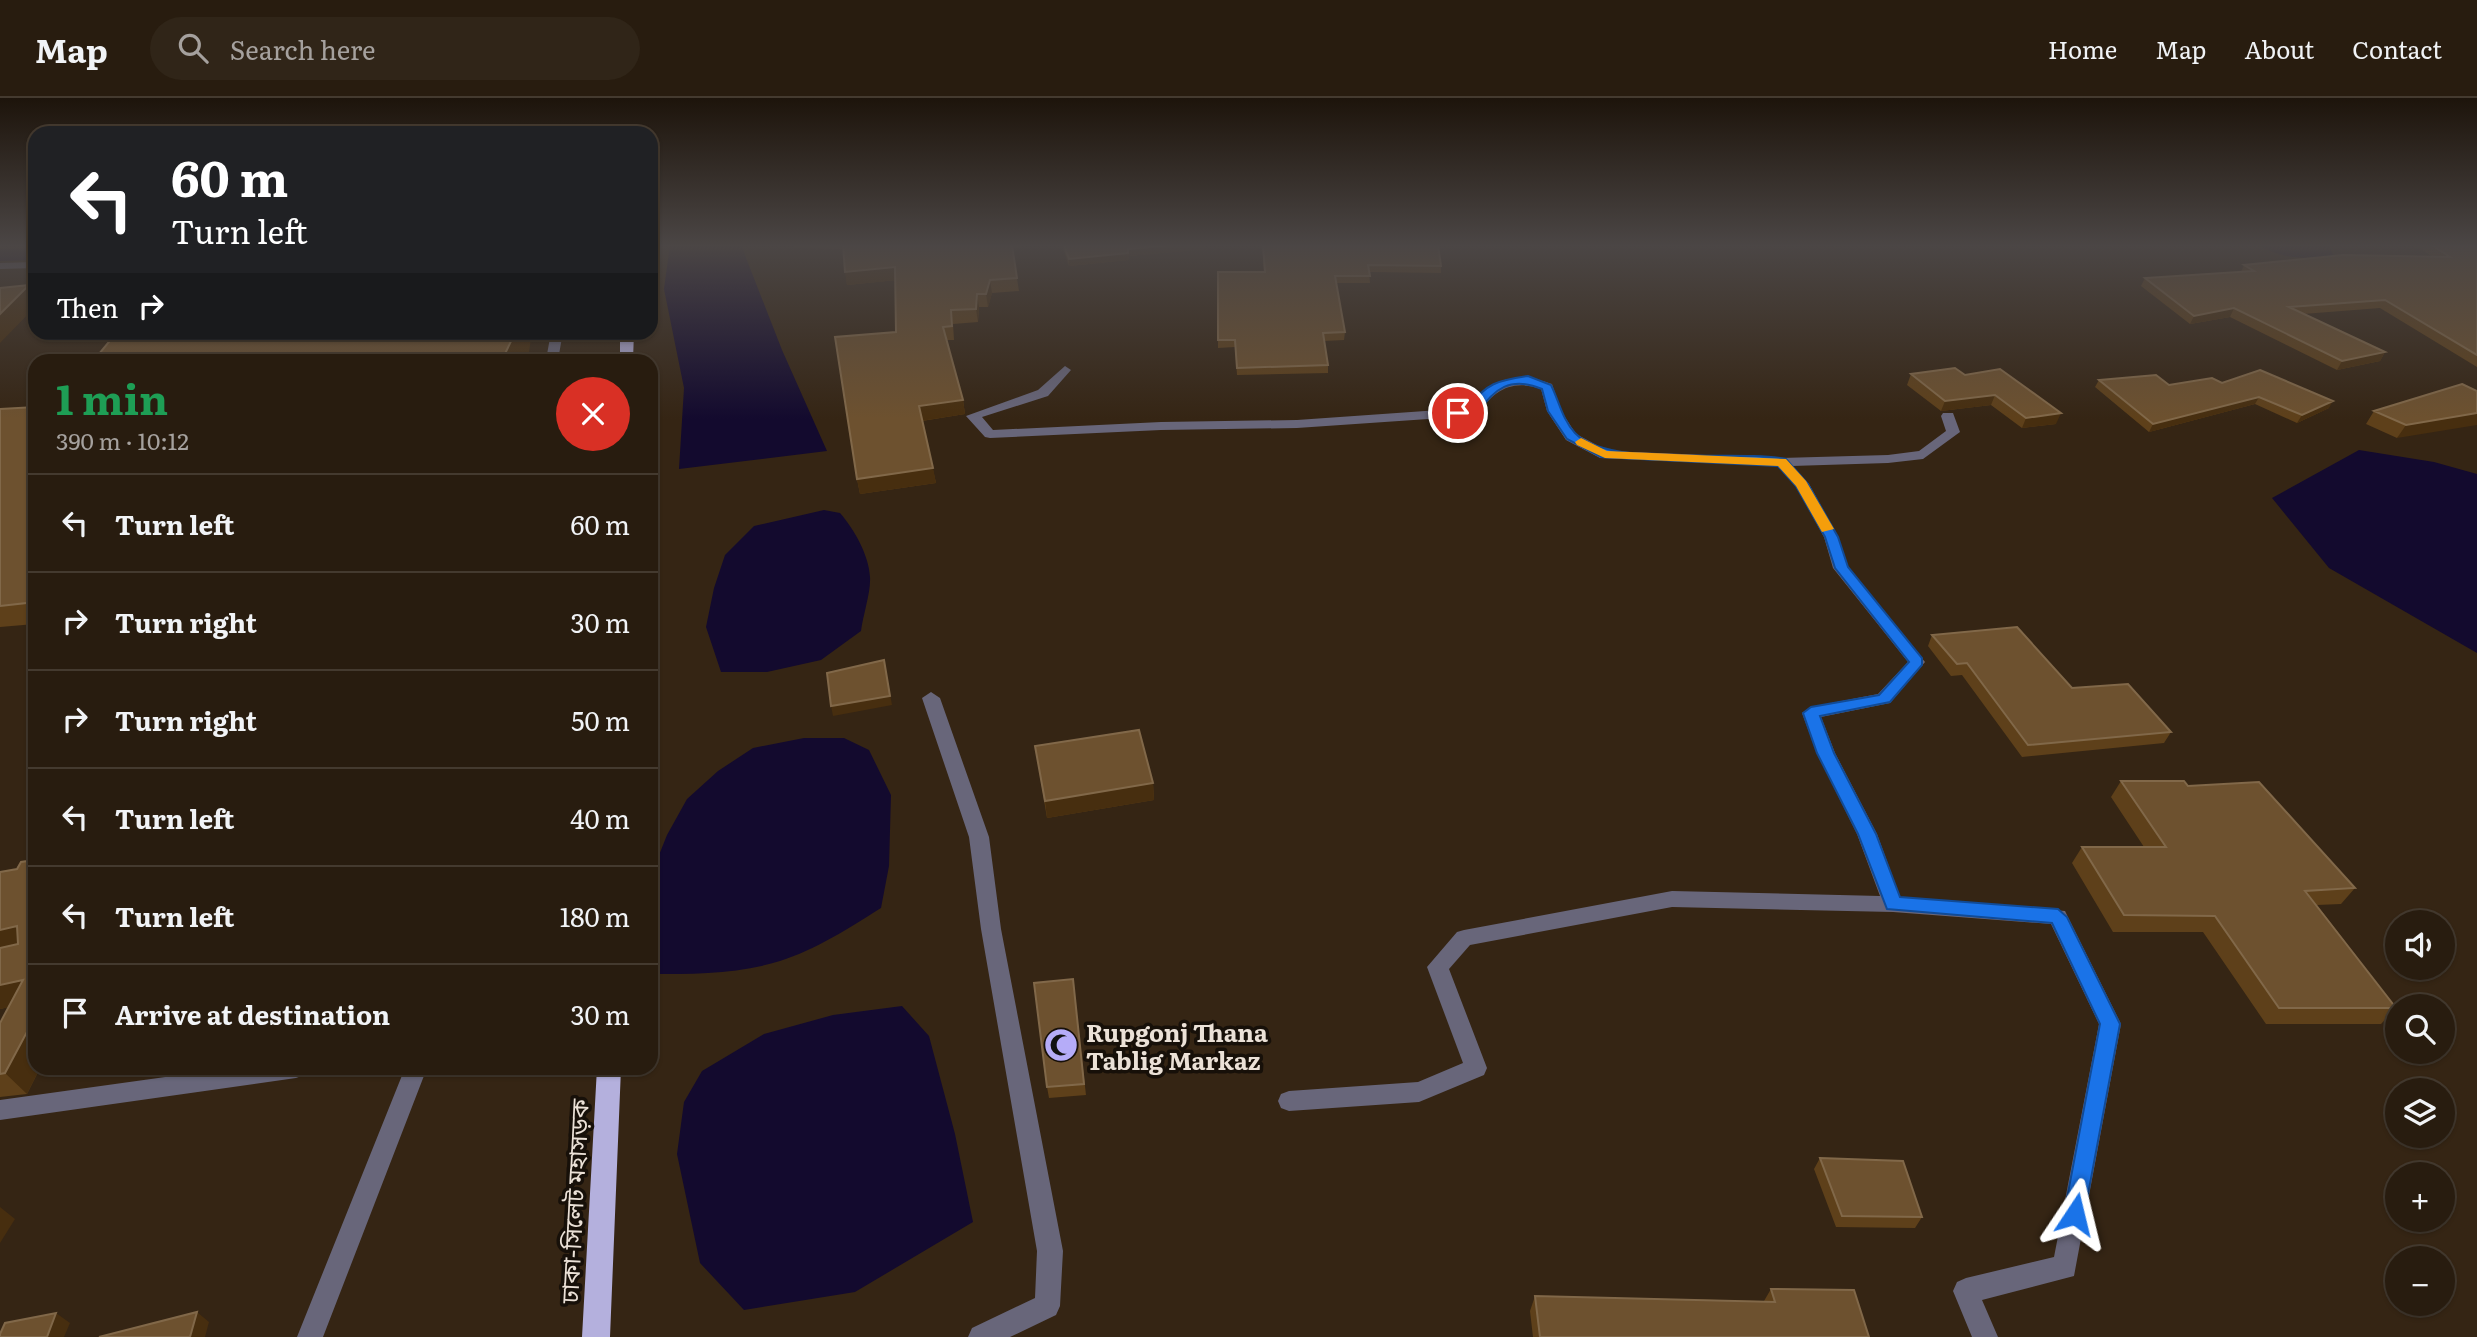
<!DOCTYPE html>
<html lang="en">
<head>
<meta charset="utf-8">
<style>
	:root { --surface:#281c0f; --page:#302518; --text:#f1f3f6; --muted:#a5a19e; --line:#443a2f }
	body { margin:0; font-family:Literata,"Noto Sans Bengali",serif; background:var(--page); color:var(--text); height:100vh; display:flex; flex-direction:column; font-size:26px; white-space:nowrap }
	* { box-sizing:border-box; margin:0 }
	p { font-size:23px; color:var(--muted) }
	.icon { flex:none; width:38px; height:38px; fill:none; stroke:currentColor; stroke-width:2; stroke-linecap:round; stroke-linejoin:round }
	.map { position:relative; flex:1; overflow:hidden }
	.panel { position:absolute; left:28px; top:256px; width:630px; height:721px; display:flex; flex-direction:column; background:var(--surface); border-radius:21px; box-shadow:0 2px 5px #0004,0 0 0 2px var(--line) }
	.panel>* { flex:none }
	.hud { position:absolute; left:28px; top:28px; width:630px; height:214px; border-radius:21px; box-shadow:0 2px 5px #0004,0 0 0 2px var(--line); background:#202124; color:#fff; overflow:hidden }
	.controls { position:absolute; left:2385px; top:812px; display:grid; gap:14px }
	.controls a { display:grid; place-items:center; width:70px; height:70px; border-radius:50%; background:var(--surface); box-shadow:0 2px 5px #0004,0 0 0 2px var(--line); font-size:35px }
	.pin { position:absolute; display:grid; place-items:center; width:60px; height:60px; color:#fff; margin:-30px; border:4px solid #fff; border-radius:50%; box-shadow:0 2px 7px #0007 }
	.me { position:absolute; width:77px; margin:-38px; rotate:10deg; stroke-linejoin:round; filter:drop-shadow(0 0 5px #0008) }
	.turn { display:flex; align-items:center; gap:24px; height:147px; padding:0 28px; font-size:32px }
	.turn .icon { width:91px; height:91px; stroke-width:2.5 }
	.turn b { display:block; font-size:49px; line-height:60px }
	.then { display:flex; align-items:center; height:66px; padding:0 28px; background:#0003; gap:14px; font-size:26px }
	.round { display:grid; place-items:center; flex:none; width:74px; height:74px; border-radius:37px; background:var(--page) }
	.head { display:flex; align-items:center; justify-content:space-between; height:119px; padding:0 28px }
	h1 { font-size:42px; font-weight:700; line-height:52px; color:#1e9e55 }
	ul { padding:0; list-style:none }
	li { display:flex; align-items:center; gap:21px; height:98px; padding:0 28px; border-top:2px solid var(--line) }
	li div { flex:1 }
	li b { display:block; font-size:26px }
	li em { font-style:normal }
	header { display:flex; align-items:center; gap:42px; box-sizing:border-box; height:98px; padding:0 35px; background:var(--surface); border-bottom:2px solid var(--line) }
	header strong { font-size:33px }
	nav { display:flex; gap:38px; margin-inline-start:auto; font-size:24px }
	.search { width:490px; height:63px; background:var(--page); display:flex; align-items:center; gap:18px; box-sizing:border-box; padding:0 24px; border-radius:38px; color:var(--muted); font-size:26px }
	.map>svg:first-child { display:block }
</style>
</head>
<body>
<header>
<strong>Map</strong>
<div class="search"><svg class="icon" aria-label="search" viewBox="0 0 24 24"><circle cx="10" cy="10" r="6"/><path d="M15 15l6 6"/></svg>Search here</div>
<nav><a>Home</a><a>Map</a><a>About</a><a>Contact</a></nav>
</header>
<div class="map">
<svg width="2477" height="1239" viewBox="0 0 2477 1239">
	<rect width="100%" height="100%" fill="#352514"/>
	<!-- water -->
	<path fill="#130a2e" d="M670,147H741L782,252L827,353L679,371L684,290L664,191Z
		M2259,147H2329L2334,159C2307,160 2282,162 2259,147Z
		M2359,352L2434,364L2477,376V555L2329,470L2272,400Z
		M824,412L840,415C854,431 869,457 870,479C871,494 863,517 861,533L821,562L767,574H721L706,529L714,490L725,457L754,428Z
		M804,640H844L869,652L891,697L889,768L881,810C851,829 815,852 780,863C739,876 694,876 651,876V777L667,737L687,701L718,673L753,650Z
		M902,908L929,938L955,1036L973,1124L855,1194L744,1212L700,1165L677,1056L684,1004L702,973L764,936L833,917Z"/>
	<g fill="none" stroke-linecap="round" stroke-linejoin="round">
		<!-- canal -->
		<path fill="#130a2e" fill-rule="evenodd" d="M35,150V162L0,163V151Z"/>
		<!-- minor -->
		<path fill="#68667a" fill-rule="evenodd" d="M551,234H563L558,262H546Z
			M1065,268L1071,272L1048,298L982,319L993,332L1161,324L1297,322L1468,310C1490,279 1516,274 1552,286L1561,313L1576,336L1608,353L1781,360L1888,357L1919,353L1946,333L1941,318L1943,315H1953L1960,334L1923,361L1888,365L1792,368L1809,386L1838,439L1848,469L1925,564L1890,605L1821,619L1835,655L1877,736L1900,799L2065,813L2121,926L2074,1178L1982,1202L1998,1239H1972L1953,1193L1957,1184L1966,1180L2054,1159L2099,926L2051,826L1893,814L1672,809L1470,847L1449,871L1487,970L1484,977L1419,1004L1289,1013L1281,1010L1278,1003L1281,996L1289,993L1418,984L1463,965L1427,869L1457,834L1464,832L1672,793L1880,798L1857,736L1817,655L1802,615L1811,609L1878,596L1908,564L1833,470L1824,439L1796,388L1777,368L1600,360L1566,342L1547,313L1541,291C1512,281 1494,292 1477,317L1472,318L1297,330L1161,332L990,340L985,339L966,318L1038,292Z
			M931,594L940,600L989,739L1001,831L1063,1153L1060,1208L1056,1217L1010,1239H968L972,1230L1035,1200L1037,1153L981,831L969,739L922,600Z
			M230,970H307L304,977L296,980L0,1022V1002Z
			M405,970H427L323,1239H297Z"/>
		<!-- tertiary -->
		<path fill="#68667a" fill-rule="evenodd" d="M35,164V170L0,171V165Z"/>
		<!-- trunk -->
		<path fill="#b4b0dd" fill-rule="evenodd" d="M620,234H634L633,262H620Z
			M597,970H621L610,1239H582Z"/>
	</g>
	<!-- wall -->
	<path fill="#5e401a" d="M793,147H1022V149L1012,150L1019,193L992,195L988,209H979L978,224L953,226L954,242H946L963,302L965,316L922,323L936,385L860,396L857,381L896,234V182L847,187L843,151L794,150Z
		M1062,147H1206V151L1129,158L1128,162L1069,168Z
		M1262,147H1438L1441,168V175L1369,174L1370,185H1336L1345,234L1344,242L1324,243L1328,267V275L1237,277L1235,249L1218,250V174H1264Z
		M2415,147H2477V269L2380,210L2303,216L2385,254L2380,263L2337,272L2230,219L2190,226L2141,188L2145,180L2241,174L2244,167L2433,159Z
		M1911,276L1965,277L2056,326L2022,330L1991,307L1941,313L1907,287Z
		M2099,282L2169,287L2222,285L2329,310L2297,325L2255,306L2149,334L2095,289Z
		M2462,286L2397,340L2366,326L2374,313Z
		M35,309V526L0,529V311Z
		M1932,537L2072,590L2171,634L2164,645L2022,659L1962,577L1951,578L1928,548Z
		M1035,648L1153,685L1154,702L1047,720Z
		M2121,683L2188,688L2355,790L2341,806L2317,807L2396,910L2381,926H2266L2203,834H2113L2072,765L2082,749H2144L2111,699Z
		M17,771L35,970H40L27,996L0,999V925L9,909L0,911V774Z
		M1073,881L1086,997L1049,1000L1047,989Z
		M1820,1060L1922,1119L1915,1130L1836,1129L1814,1071Z
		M1771,1191L1869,1239H1533L1530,1213L1535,1198L1764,1203Z"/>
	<!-- shaded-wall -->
	<path fill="#472e0f" d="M1172,147H1206V151L1129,158L1128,162L1069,168V161L1128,151Z
		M895,169L898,182L847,187L845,174Z
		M990,182L992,195L988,209L986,196Z
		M29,187L35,197V209L0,245V216Z
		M977,196L979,209L978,224L976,211Z
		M2234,210L2230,219L2190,226L2194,218Z
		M522,234H532L529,254H520L517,262H502L514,237Z
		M2385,254L2380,263L2337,272L2342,263Z
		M1995,297L1991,307L1941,313L1945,303Z
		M2259,299L2255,306L2149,334L2153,326Z
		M963,302L965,316L921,323L919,308Z
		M2333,303L2329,310L2297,325L2302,317Z
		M2061,315L2056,326L2022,330L2026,320Z
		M2477,315V327L2397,340L2406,327Z
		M933,370L936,385L860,396L857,381Z
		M884,562L892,607L833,618L831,608Z
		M1153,685L1154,702L1047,720L1045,703Z
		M17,828L35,847L0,856V832Z
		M23,882L35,904L0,911V887Z
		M35,919V970H40L27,996L5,975Z
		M0,1109L15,1121L0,1145Z
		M197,1214L209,1224L205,1239H190Z
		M56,1215L70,1225L64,1239H47Z"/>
	<!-- building -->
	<path fill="#6d512f" stroke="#816849" stroke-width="2" d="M843,147H1012L1017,180L990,182L986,196H977L976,211L951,212L952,228L943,229L963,302L919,308L933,370L857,381L835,239L896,234L895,169L845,174Z
		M1064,147H1172L1128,151V155L1069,161Z
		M1263,147H1438L1441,168L1368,167L1370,178H1335L1345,234L1323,235L1328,267L1237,270L1235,242H1218V174H1265Z
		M2432,147H2477V257L2385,202L2289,209L2385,254L2342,263L2234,210L2194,218L2145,180L2254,173L2244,167L2343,157L2450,159Z
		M29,187L0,216V190Z
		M117,234H522V236L514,237L502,262H94Z
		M1955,270L1965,277L2000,271L2061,315L2026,320L1995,297L1945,303L1911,276Z
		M2260,272L2333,303L2302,317L2259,299L2153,326L2099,282L2156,277L2169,287L2212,280L2222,285Z
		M2462,286L2477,293V315L2406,327L2374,313Z
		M35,309V504L0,508V311Z
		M2017,529L2072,590L2128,586L2171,634L2028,647L1967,565L1957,566L1932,537Z
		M884,562L890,598L831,608L827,575Z
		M1139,632L1153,685L1045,703L1035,648Z
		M2121,683H2184L2188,688L2259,684L2355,790L2305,793L2396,910H2279L2215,818L2124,817L2082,749H2166Z
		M35,762V919L5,975L0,976V925L23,882L0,887V850L18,846L17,828L0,832V774L17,771L21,764Z
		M1073,881L1084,986L1047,989L1034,885Z
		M1820,1060L1903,1063L1922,1119L1842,1118Z
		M1771,1191L1854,1192L1869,1239H1540L1535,1198L1775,1204Z
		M197,1214L190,1239H99Z
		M56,1215L47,1239H0V1236L5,1225Z"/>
	<!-- sky -->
	<linearGradient id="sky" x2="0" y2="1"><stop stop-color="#1d140b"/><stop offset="0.46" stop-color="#4b4645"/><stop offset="1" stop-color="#4b4645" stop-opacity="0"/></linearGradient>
	<rect width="2477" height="321" fill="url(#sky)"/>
	<!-- route -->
	<path fill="#1a73e8" stroke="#114b97" stroke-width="2" d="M1528,278L1551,287C1559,303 1562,321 1575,335C1609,371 1735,351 1786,361L1808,386L1838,439L1848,469L1922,560V567L1890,604L1820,618L1834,655L1876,736L1900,799L2058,811L2067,819L2120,926L2083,1123L2075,1126L2067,1123L2064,1116L2100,926L2052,825L1887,811L1858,736L1817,655L1803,615L1811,609L1879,597L1909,564L1835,470L1825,439L1796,388L1778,368L1601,359L1567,341L1548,313L1542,291C1511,278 1494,290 1477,316L1458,318L1452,315L1468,311C1484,285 1500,282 1528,278Z"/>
	<!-- slow -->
	<path fill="#f59e0b" d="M1581,340L1607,353L1786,361L1806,383L1834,431L1822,434L1796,388L1778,368L1605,360L1577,347L1575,344Z"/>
	<!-- icons -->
	<defs>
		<g id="mosque-disc" transform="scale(1.75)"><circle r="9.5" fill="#b5acf8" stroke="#171009"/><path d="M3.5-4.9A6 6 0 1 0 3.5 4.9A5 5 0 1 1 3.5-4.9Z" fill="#111"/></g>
	</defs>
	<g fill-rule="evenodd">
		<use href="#mosque-disc" x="1061" y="947"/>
	</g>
	<g text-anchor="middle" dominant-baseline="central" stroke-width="7" stroke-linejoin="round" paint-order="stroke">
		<!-- near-poi labels -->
		<g font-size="24" font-weight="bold" fill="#ebe1d7" stroke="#171009" text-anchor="start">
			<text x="1086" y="933">Rupgonj Thana<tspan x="1086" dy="28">Tablig Markaz</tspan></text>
		</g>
		<!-- near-street labels -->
		<g font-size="24" fill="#ebe1d7" stroke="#171009">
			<text transform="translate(573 1103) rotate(-87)">ঢাকা-সিলেট মহাসড়ক</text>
		</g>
	</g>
</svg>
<div class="controls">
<a><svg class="icon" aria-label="sound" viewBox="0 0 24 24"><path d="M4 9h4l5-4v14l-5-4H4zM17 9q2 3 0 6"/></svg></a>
<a><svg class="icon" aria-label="search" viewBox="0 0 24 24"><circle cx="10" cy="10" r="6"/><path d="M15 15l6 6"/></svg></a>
<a><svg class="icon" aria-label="layers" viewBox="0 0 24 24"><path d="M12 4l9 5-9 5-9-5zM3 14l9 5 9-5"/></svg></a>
<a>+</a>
<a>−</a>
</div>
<div class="pin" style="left:1458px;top:315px;background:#d93025"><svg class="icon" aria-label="arrive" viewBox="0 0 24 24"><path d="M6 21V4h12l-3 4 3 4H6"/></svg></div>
<svg class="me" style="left:2075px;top:1116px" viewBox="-20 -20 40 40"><path d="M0-17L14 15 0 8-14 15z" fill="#1a73e8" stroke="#fff" stroke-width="4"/></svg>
<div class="hud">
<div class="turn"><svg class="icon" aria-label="left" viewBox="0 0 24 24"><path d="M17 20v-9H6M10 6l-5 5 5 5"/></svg><div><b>60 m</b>Turn left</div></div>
<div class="then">Then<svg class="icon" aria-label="right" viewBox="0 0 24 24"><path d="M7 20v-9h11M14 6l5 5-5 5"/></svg></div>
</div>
<section class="panel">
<div class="head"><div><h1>1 min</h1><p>390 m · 10:12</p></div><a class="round" style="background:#d93025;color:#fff"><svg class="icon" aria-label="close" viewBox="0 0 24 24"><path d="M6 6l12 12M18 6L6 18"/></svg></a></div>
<ul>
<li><svg class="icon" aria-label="left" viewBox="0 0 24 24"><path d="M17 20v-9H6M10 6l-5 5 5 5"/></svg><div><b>Turn left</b></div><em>60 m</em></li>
<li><svg class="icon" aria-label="right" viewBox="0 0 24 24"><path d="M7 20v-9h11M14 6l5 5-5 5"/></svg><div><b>Turn right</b></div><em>30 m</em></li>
<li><svg class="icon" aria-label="right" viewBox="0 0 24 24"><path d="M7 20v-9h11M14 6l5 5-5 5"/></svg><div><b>Turn right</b></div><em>50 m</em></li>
<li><svg class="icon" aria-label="left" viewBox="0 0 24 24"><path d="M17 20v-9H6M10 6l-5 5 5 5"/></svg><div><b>Turn left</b></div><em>40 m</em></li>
<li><svg class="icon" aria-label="left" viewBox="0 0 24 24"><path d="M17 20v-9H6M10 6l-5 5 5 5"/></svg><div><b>Turn left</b></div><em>180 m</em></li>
<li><svg class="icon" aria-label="arrive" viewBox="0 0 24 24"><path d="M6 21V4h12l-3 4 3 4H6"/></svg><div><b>Arrive at destination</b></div><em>30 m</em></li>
</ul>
</section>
</div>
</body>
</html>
